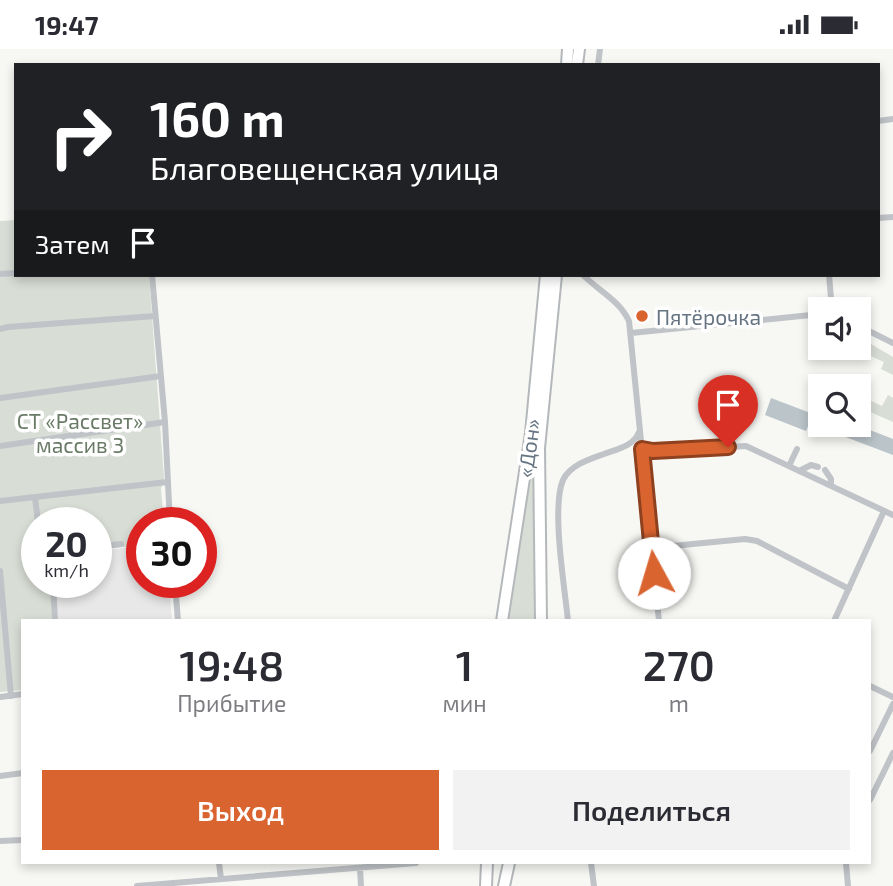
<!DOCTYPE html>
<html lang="ru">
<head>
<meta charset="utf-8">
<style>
	:root { --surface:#fff; --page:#f2f2f3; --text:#2b2b33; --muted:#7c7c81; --accent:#da6430 }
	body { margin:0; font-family:"Exo 2",sans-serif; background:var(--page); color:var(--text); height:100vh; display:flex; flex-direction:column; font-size:26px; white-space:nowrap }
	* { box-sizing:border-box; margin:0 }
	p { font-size:23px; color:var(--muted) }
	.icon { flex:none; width:38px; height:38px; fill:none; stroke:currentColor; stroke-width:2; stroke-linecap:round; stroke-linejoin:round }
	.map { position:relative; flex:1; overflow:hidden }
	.sheet { position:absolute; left:21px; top:570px; width:850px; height:245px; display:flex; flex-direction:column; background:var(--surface); border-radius:0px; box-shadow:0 4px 10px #0003 }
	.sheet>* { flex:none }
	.guide { position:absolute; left:14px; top:14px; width:866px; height:214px; border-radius:0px; box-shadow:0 4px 10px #0003; background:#202124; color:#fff; overflow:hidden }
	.buttons { position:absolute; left:808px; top:248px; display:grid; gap:14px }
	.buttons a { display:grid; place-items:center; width:63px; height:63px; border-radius:0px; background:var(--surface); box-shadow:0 4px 10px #0003; font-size:35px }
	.speed { position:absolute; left:21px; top:458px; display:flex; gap:14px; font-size:35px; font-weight:700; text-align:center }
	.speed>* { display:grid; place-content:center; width:91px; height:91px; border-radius:50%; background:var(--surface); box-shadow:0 4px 10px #0003; line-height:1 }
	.speed small { font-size:18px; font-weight:400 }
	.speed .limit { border:10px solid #d22; background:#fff; color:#111 }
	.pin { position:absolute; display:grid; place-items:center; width:60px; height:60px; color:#fff; margin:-72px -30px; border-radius:50% 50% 50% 0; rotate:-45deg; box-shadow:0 0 7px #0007 }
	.pin .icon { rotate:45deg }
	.me { position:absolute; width:77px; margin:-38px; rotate:354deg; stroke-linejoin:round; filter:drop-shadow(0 0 5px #0008) }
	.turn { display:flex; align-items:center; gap:24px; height:147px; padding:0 21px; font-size:32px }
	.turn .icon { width:91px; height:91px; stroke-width:2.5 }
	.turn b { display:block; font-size:49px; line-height:60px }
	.then { display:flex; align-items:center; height:66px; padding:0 21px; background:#0003; gap:14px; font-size:26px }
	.eta { display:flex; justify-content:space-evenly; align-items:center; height:119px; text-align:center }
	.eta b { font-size:42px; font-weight:600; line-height:49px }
	.button { display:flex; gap:14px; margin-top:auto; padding:14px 21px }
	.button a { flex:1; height:80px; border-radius:0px; background:var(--accent); color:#fff; font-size:28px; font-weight:600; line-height:80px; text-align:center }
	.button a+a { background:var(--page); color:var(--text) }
	.status { display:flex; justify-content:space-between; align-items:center; height:49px; padding:0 35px; background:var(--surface); direction:ltr }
	.status svg { height:19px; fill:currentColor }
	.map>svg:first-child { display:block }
</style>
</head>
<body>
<div class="status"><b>19:47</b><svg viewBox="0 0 49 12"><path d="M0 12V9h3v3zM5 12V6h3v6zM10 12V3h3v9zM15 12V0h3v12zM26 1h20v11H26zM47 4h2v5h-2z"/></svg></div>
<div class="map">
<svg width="893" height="837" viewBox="0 0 893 837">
	<rect width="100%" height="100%" fill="#f7f7f4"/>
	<!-- built -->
	<path fill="#e7e8e7" d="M142,497V534H169L172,572H57L54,534H96V502Z"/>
	<!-- green -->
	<path fill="#d8ddd5" d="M16,171V226H149L164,429L161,440L164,474H142V496L96,501V474H37V534H51L52,572H23V641L0,643V172Z
		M871,295L893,308V326L881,320L884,313L866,305Z
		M853,330L867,336L861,347L882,357L888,346L893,349V373L859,358V338H849Z
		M533,428L538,572H504L531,430Z"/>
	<!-- water -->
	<path fill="#bac4c9" d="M771,349L813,365L806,382L765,366Z
		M838,376H857L893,390V406L835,384Z"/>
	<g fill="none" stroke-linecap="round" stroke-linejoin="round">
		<!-- highway casing -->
		<g stroke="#b5b8bb" stroke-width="14">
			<path id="highway" d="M567,16L568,0
				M577,16L579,0
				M502,572L531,384L546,226
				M541,572L539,399L556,226
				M486,837L487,814
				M504,837L509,814"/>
		</g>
		<!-- street -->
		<path stroke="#c0c3c7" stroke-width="6" d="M598,16L600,0
			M878,72L893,70
			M878,169L893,168
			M0,225L16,224
			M152,226L165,373L170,474
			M583,226C599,242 619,251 629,272L659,572
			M829,226L832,261
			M859,277L893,294
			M0,280L8,278L155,267
			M631,284L821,265
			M0,349L161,327
			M0,397L165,373
			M642,400L653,402L746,397L893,466
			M789,417L797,400
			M825,421L831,430V436
			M799,422L811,416L818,418
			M35,448L38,474
			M0,452L167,433
			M96,498L121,495
			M651,499L745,490L757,492L849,540
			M0,522L11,647
			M53,534L55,572
			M175,534L178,572
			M568,572C565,540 551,459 563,431C570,416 590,410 604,405C617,400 634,397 639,383
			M834,572L884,462
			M870,637L893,648
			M0,648L23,645
			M870,702L893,655
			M0,727L23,724
			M870,751L893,704
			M0,792L23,791
			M219,814L221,830
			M591,814L594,837
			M846,814L848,837
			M360,819L361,837
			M137,837L416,814"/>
		<!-- highway -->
		<use href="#highway" stroke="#fff" stroke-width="10"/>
	</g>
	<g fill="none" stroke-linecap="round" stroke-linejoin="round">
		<!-- route casing -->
		<g stroke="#8e411f" stroke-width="18">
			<path id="route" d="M654,524L642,400L653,402L728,398"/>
		</g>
		<!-- route -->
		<use href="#route" stroke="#da6430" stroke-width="12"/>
	</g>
	<!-- markers -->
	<circle fill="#da6430" stroke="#fff" stroke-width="2.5" cx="642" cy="267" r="7"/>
	<g text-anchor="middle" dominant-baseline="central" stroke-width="7" stroke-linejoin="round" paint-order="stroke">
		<!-- poi labels -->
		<g font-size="21" fill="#677583" stroke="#fff" text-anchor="start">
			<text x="656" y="267">Пятёрочка</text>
		</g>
		<!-- park labels -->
		<g font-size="21" fill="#697b66" stroke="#fff">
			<text x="80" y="371">СТ «Рассвет»<tspan x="80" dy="24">массив 3</tspan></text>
		</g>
		<!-- street labels -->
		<g font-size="21" fill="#677583" stroke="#fff">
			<text transform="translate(528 399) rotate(-82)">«Дон»</text>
		</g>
	</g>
</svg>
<div class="buttons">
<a><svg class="icon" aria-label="sound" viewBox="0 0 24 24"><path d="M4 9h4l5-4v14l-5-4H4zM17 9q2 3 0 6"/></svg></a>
<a><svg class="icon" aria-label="search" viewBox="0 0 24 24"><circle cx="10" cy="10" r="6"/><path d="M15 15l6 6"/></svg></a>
</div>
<div class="speed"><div>20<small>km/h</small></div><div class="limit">30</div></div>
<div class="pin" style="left:728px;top:398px;background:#d93025"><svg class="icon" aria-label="arrive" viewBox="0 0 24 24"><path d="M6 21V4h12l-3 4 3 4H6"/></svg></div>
<svg class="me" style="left:654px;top:524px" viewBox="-20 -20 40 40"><circle r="19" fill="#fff"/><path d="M0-13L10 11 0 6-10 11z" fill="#da6430"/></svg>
<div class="guide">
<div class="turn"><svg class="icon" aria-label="right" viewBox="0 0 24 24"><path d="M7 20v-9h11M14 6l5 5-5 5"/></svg><div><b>160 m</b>Благовещенская улица</div></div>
<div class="then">Затем<svg class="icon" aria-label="arrive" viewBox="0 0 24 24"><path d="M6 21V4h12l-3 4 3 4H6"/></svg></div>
</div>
<section class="sheet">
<div class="eta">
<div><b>19:48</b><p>Прибытие</p></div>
<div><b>1</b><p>мин</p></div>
<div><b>270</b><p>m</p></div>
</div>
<div class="button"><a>Выход</a><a>Поделиться</a></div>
</section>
</div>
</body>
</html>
